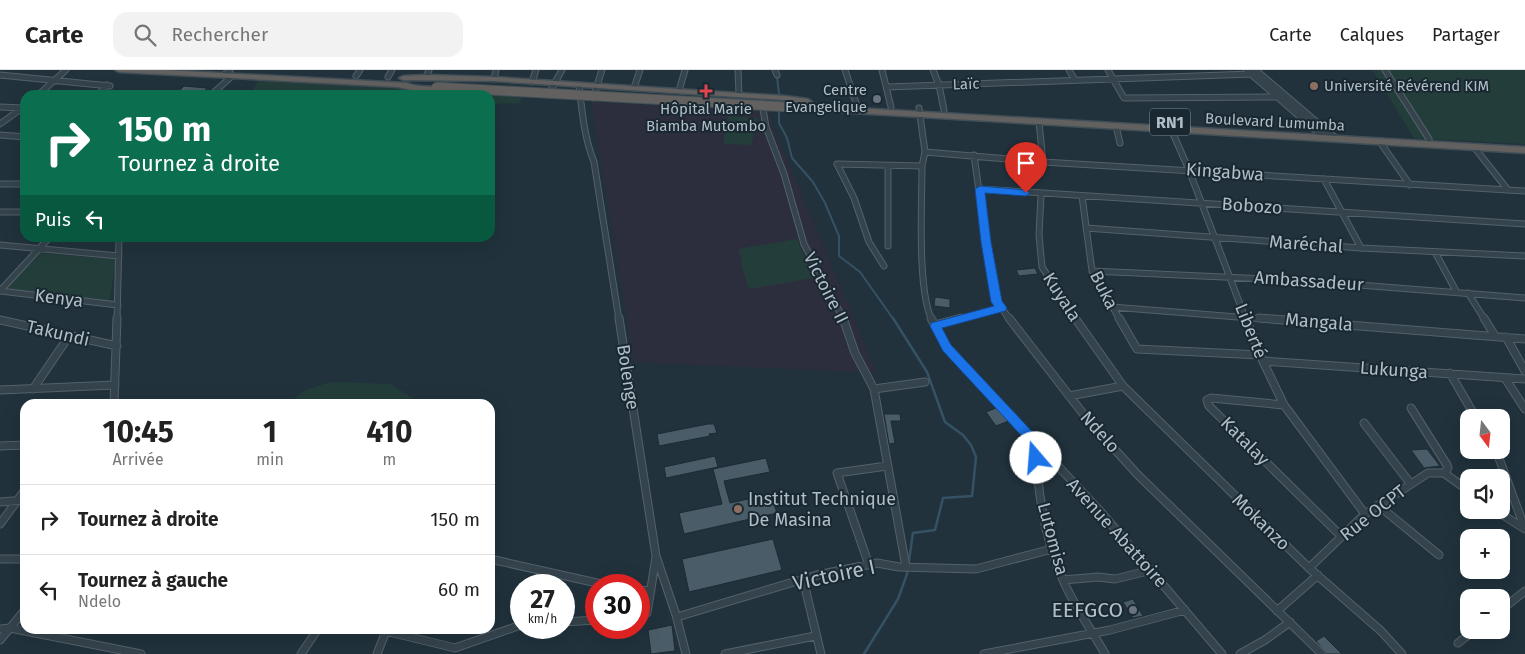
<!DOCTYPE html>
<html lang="fr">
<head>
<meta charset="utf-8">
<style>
	:root { --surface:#fff; --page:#f2f2f2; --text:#222; --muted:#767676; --line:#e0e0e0 }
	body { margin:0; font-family:"Fira Sans",sans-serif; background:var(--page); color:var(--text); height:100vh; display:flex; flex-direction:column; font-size:19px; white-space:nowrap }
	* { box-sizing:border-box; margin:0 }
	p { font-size:16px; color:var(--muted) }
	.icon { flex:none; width:28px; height:28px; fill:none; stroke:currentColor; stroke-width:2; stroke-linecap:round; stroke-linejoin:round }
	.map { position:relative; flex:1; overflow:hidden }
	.sheet { position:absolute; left:20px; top:329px; width:475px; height:235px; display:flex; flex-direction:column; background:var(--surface); border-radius:15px; box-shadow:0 5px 20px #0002 }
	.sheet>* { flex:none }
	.banner { position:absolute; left:20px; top:20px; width:475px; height:152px; border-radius:15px; box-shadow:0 5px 20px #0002; background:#0b6e4f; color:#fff; overflow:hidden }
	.needle { width:32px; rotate:165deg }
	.tools { position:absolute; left:1460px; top:339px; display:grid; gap:10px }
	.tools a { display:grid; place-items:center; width:50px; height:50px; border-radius:10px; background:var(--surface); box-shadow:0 5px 20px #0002; font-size:25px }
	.speed { position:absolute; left:510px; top:504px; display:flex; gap:10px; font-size:25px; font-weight:700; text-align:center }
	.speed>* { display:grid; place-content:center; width:65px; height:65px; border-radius:50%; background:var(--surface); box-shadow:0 5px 20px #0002; line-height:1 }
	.speed small { font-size:12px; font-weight:400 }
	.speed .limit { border:8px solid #d22; background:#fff; color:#111 }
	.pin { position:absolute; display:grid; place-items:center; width:42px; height:42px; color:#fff; margin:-51px -21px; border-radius:50% 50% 50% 0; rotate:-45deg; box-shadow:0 0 5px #0007 }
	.pin .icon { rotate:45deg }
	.me { position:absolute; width:55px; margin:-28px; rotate:342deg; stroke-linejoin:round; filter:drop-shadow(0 0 4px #0008) }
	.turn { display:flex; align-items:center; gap:18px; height:105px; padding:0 15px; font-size:22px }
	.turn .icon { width:65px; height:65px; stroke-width:2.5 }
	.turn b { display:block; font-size:35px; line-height:42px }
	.then { display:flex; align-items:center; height:48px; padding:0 15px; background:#0003; gap:10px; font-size:19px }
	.eta { display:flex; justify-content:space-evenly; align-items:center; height:85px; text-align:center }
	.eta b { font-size:30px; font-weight:700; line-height:35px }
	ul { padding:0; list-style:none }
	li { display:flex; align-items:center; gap:15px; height:70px; padding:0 15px; border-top:1px solid var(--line) }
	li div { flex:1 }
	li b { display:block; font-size:19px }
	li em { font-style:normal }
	header { display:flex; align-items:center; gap:30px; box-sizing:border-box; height:70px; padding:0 25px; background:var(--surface); border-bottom:1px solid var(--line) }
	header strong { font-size:24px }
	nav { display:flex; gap:28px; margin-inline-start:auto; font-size:18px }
	.search { width:350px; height:45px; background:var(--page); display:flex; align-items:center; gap:12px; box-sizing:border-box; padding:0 18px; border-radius:15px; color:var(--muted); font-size:19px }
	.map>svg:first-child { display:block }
</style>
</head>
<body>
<header>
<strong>Carte</strong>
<div class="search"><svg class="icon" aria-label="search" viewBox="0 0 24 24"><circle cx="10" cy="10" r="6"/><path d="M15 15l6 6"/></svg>Rechercher</div>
<nav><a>Carte</a><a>Calques</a><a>Partager</a></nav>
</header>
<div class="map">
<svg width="1525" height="584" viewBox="0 0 1525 584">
	<rect width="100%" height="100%" fill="#21323c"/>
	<!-- medical -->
	<path fill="#2d2e3d" d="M591,32L767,42L877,303L634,292Z"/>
	<!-- green -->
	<path fill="#233d3b" d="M1372,0H1525V74L1414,68Z
		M258,11L523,24L520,33L490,34V25H250Z
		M728,46L758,48L751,75L723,74Z
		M797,169L813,208L749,219L740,190L742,189L738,179Z
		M37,183L116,189L109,234L4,220Z
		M332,312L391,314L418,332V334H288L305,320Z"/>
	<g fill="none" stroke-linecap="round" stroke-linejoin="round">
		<!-- stream-far1 -->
		<path stroke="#345264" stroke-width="2" d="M777,6L780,34
			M779,40V53L787,68L792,88L813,112L825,133L839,166V186L860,202L894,250"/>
		<!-- stream -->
		<path stroke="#345264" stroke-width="2.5" d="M864,584L898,529L907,504L913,463L935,460L943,428L972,426L976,387L971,375L963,365L945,352L927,302L893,248"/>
	</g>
	<!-- building -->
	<path fill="#4a5c67" stroke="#1c2a33" d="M184,16L207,18L200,25L176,24Z
		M1035,198L1038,204L1019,206L1016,200Z
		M935,227L950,229V238L934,236Z
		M996,338L1009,351L996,356L986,342Z
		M884,344H900L901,351H891L895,373L889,374Z
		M708,354H714L717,363L709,364L710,366L659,376L657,364Z
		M1427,379L1440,396L1424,398L1411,380Z
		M1018,381L1030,382V405L1018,403Z
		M715,386L718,397L666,408L664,397Z
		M766,388L770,402L724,411L730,433L771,424L777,443L684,464L679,443L722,434L713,399Z
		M773,469L782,500L689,522L682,489Z
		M1133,529L1143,546L1133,548L1123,532Z
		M672,555L675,581L651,584L648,560Z
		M1324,566L1342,584H1327L1316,571Z"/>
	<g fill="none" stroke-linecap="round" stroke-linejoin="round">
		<!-- minor-far1 casing -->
		<g stroke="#53616a" stroke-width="7">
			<path id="minor-far1" d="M738,0L739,25
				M775,0L777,5
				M845,0L857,36
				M882,0L891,37
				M933,0L939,15L944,40
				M1069,0L1075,10
				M1108,0L1124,28L1278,27
				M1385,0L1429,69
				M0,5L110,16
				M224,5L230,0
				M356,6L360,0
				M388,7L392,0
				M426,7L429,0
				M494,9L496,0
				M532,12L536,0
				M579,15C582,41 584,67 594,92L619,250
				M887,17L1252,4
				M634,18L640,0
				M679,21L685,0
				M38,25L66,0
				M98,25L107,15
				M211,25L232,6
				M548,25L562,0
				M593,28L602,0
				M0,37L24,38
				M919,38L925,82L922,96C922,132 917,221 932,250
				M763,39L766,57L784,104L804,174L844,250
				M1039,52L1043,92
				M0,54L25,36
				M1116,56L1120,73
				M1171,59L1189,100L1246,250
				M0,65L25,67
				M1380,72L1410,115
				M1474,77L1508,120
				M925,82L1043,92L1525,121
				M974,85L986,172L997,231L1010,250
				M888,96V176
				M1324,109L1361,178
				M0,114H25
				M980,119L1525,154
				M1041,124L1039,165L1042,197L1076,250
				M1082,126L1092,201L1120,250
				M0,142H25
				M1086,158L1361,178L1525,186
				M0,175L119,186
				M1435,182L1456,221
				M884,196L869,172L854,128L837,94L922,96
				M1092,201L1308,211L1525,228
				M0,221L118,235
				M0,221L49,168
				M1468,223L1485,250
				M1112,237L1275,250
				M117,250L119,168
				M956,250L1001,238"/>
		</g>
		<!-- minor casing -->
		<g stroke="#53616a" stroke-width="9">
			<path id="minor" d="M619,248L656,486L676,545L686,584
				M843,248L855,283L874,319L906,497
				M931,248L946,276L1100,441L1222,584
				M1009,248L1088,350L1138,405L1322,584
				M1075,248L1123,316L1309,498L1381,561L1402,584
				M1119,248L1137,279L1260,285
				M1246,248L1260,285L1284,335L1365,444
				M1259,248L1525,269
				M1484,248L1495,266
				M0,250L117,276
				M935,255L961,248
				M1506,267L1525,301
				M1263,291L1525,309
				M1450,303L1476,348
				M1505,308L1525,339
				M33,319L69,266
				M874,319L925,312
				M0,320L115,315
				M1069,326L1123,316
				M114,334L117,248
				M1284,335L1211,328L1207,330L1209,336L1341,466
				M1411,338L1447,395L1448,398L1444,403
				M1364,353L1410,413
				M1036,374C1037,420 1044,467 1063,510C1074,536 1091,559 1105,584
				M0,376L25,375
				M1496,380L1525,459
				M1444,403L1469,421
				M0,432L25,430
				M1378,435L1439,485
				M1495,440L1525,459
				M0,454L25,420
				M0,489H25
				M490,489L606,515
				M869,495L837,403L887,396
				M1309,498L1365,444L1428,403H1444
				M803,509L821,584
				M1063,510L1098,507L1115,509L1152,500
				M639,521L651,520
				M1501,540L1525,521
				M1277,541L1318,505
				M639,547L647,543L656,487
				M677,547L817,505L877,493L899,497L976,499L1052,479
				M564,552L596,550
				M0,559L10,558L141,584
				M377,559L455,578L521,555
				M0,570L25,540
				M1458,573L1475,560
				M301,584L318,559
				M377,584L386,561
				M725,584L815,566
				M984,584L1110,560L1185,540
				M1240,584L1265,570L1290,552"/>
		</g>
		<!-- tertiary casing -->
		<g stroke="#53616a" stroke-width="8">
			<path id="tertiary" d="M1247,0L1325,68
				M1255,0L1336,69"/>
		</g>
		<!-- trunk casing -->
		<g stroke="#404e57" stroke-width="3">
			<path id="trunk" d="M115,0H165L407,13C420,19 442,14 452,21C442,28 411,20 398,17L119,2Z
				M426,5L494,7L785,26L808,29L812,32L808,35L785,30L494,11L403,10L399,8L403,6Z
				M789,34L1525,77V83L786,39L785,37Z"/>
		</g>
		<!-- minor-far1 -->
		<use href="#minor-far1" stroke="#35434c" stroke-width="5"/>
		<!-- minor -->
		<use href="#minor" stroke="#35434c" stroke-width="7"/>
		<!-- tertiary -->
		<use href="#tertiary" stroke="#35434c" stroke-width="6"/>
		<!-- trunk -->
		<use href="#trunk" fill="#63615f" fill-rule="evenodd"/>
		<!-- trunk-bridge casing -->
		<g stroke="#404e57" stroke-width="11" stroke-linecap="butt">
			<path id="trunk-bridge" d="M436,17L789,37"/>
		</g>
		<!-- trunk-bridge -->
		<use href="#trunk-bridge" stroke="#63615f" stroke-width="9"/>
	</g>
	<!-- route -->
	<path fill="#1a73e8" stroke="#114b97" d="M980,116L1026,120L1030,123L1026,126L985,123L991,172L1002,231L1007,238L1005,241L942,258L951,275L1040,370L1042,388L1040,392L1036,393L1031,392L1030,375L943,281L930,256L931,253L994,236L991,232L981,172L975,119Z"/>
	<!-- markers -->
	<g fill="#8d6e63" stroke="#1a2831" stroke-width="2">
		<circle cx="1314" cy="16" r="5"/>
		<circle cx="738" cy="439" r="5"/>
	</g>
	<path fill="#e0444e" stroke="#1a2831" stroke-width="2" d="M703.5 13.5h5v5h5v5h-5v5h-5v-5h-5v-5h5z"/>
	<g fill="#6b7280" stroke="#1a2831" stroke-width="2">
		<circle cx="877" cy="29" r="5"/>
		<circle cx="1133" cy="540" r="5"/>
	</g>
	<g text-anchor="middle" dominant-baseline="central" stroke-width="4" stroke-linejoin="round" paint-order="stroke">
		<!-- far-street labels -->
		<g font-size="15" fill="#b0bec8" stroke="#1a2831">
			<text transform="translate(966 14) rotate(-2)">Laïc</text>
			<text transform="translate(1275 52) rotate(3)">Boulevard Lumumba</text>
		</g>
		<!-- far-poi labels -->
		<g font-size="15" fill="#b0bec8" stroke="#1a2831" text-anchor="start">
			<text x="1324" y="16">Université Révérend KIM</text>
			<text x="867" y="20" text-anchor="end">Centre<tspan x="867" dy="17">Evangelique</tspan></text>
			<text x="706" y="39" text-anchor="middle">Hôpital Marie<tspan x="706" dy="17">Biamba Mutombo</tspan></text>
		</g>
		<!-- shield labels -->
		<rect fill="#1a2831" stroke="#83919b" stroke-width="1" x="1150" y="38.5" width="40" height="27" rx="4"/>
		<g font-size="16" font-weight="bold" fill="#b0bec8">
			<text x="1170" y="52">RN1</text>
		</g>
		<!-- street labels -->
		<g font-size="18" fill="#b0bec8" stroke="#1a2831">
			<text transform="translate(1225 102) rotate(4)">Kingabwa</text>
			<text transform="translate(1252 136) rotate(4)">Bobozo</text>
			<text transform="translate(1306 174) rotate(4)">Maréchal</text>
			<text transform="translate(1309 211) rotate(4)">Ambassadeur</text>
			<text transform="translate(826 218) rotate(63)">Victoire II</text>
			<text transform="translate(1104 220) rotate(63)">Buka</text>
			<text transform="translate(1062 227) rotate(57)">Kuyala</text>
			<text transform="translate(59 228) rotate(7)">Kenya</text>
			<text transform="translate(1319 252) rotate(5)">Mangala</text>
			<text transform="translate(1251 261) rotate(68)">Liberté</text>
			<text transform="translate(58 263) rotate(13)">Takundi</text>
			<text transform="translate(1394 300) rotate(4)">Lukunga</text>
			<text transform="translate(628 307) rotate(81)">Bolenge</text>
			<text transform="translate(1100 362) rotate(48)">Ndelo</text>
			<text transform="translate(1245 371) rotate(45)">Katalay</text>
			<text transform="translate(1373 443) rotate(-38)">Rue OCPT</text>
			<text transform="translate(1261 452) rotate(44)">Mokanzo</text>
			<text transform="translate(1117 463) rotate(48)">Avenue Abattoire</text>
			<text transform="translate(1053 469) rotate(75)">Lutomisa</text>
		</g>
		<!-- poi labels -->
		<g font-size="18" fill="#b0bec8" stroke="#1a2831" text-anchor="start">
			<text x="748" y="429">Institut Technique<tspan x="748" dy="21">De Masina</tspan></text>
		</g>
		<!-- near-street labels -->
		<g font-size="21" fill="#b0bec8" stroke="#1a2831">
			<text transform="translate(834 505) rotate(-12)">Victoire I</text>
		</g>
		<!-- near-poi labels -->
		<g font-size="21" fill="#b0bec8" stroke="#1a2831" text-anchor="end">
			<text x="1123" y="540">EEFGCO</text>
		</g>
	</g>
</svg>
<div class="tools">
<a><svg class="needle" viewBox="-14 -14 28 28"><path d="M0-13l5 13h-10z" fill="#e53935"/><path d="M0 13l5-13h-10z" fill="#767676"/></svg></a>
<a><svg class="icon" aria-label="sound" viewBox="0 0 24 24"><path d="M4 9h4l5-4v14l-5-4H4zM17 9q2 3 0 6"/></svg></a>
<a>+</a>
<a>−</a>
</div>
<div class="speed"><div>27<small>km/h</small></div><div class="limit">30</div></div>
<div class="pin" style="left:1026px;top:123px;background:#d93025"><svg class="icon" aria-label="arrive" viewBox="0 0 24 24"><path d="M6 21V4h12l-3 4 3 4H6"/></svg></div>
<svg class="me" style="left:1036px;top:388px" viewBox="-20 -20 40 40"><circle r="19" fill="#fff"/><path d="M0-13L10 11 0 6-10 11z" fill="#1a73e8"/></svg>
<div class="banner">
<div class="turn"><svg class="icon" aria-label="right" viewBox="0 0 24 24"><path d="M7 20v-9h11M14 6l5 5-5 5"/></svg><div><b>150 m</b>Tournez à droite</div></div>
<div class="then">Puis<svg class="icon" aria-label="left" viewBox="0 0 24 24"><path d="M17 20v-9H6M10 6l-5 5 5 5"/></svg></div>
</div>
<section class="sheet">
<div class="eta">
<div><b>10:45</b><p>Arrivée</p></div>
<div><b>1</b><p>min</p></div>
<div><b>410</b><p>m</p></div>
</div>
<ul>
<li><svg class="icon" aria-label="right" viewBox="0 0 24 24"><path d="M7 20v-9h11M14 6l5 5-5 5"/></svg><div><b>Tournez à droite</b></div><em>150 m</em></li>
<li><svg class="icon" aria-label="left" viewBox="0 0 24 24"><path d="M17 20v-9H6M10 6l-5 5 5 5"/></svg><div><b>Tournez à gauche</b><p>Ndelo</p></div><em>60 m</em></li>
</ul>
</section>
</div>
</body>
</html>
